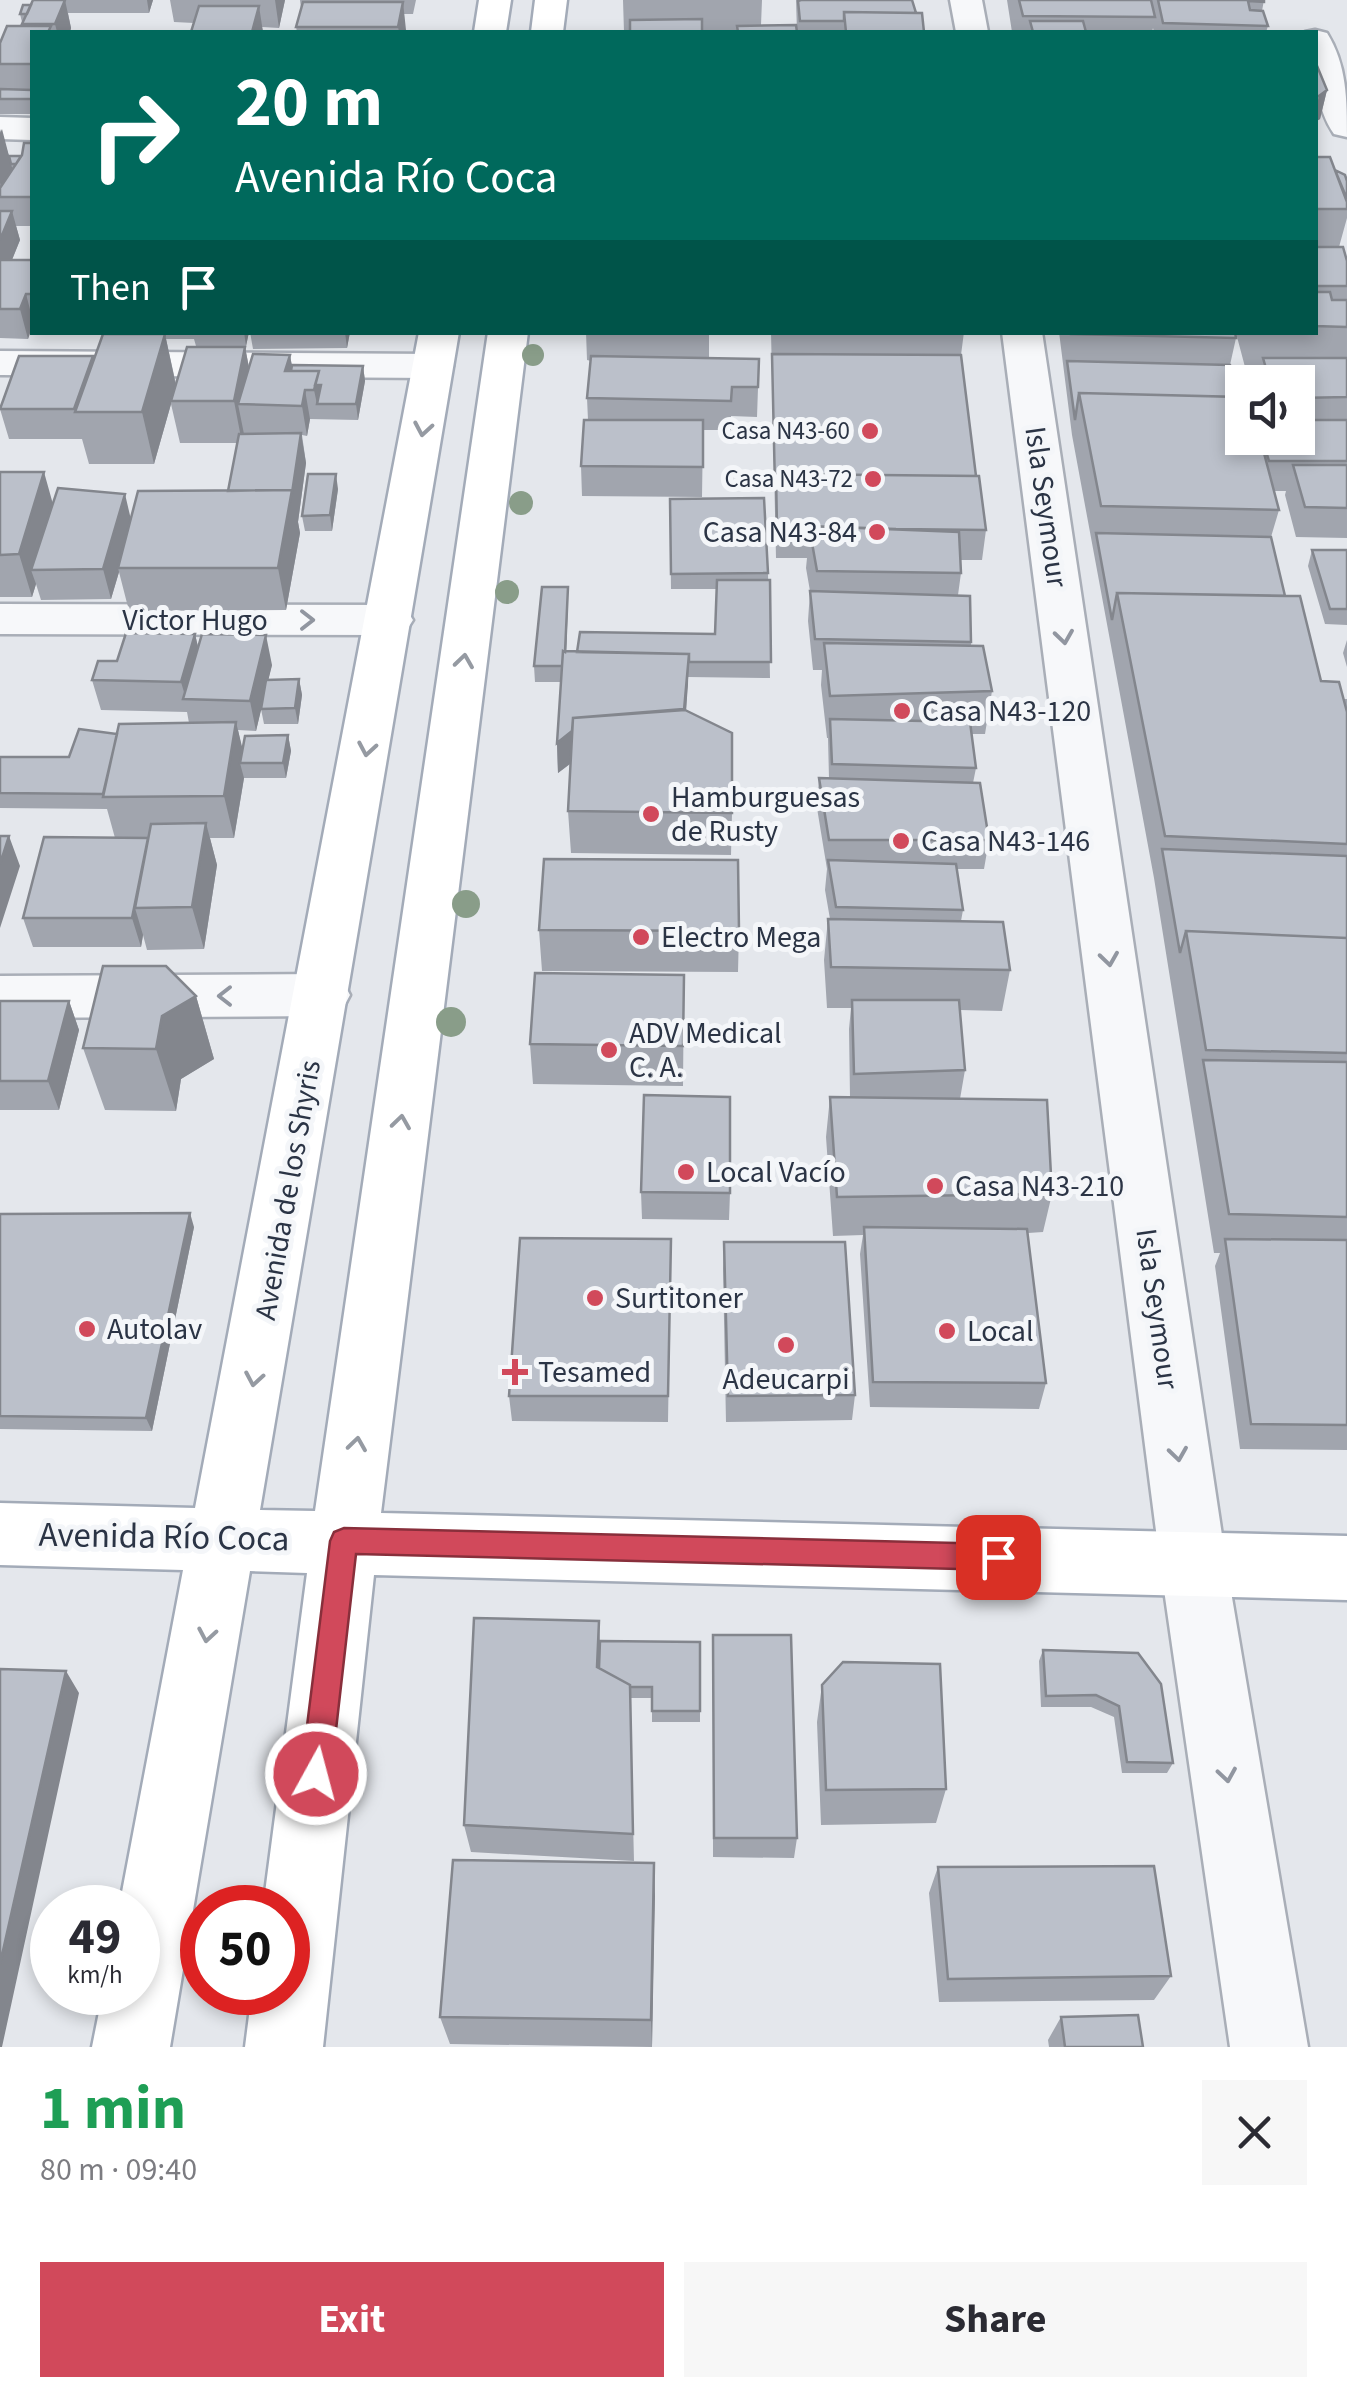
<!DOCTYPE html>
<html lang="en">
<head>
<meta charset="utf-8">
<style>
	:root { --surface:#fff; --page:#f7f7f7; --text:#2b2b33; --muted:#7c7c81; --accent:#d1495b }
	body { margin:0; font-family:"Source Sans 3",sans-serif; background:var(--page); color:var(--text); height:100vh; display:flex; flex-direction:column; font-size:38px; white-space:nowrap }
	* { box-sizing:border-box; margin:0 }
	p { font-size:32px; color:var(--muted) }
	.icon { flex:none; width:55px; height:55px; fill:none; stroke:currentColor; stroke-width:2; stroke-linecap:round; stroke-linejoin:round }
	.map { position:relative; height:2047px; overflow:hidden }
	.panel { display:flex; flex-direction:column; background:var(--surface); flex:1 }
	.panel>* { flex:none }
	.banner { position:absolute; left:30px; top:30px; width:1288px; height:305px; border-radius:0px; box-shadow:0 5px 15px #0003; background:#00695c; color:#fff; overflow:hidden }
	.tools { position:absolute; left:1225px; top:365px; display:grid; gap:20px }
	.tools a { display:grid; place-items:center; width:90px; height:90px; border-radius:0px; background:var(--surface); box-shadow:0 5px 15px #0003; font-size:50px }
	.speed { position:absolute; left:30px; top:1885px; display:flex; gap:20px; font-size:50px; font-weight:700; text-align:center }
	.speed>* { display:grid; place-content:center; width:130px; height:130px; border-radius:50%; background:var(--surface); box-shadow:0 5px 15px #0003; line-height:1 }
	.speed small { font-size:25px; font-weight:400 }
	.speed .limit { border:15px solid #d22; background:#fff; color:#111 }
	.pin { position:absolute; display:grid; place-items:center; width:85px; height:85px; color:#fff; margin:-42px; border-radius:20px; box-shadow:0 5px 15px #0006 }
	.me { position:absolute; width:110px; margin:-55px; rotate:7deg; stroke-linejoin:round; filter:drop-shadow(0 0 8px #0008) }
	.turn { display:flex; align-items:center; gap:35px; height:210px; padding:0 40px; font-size:45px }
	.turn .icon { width:130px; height:130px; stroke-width:2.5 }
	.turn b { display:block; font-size:70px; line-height:85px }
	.then { display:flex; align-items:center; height:95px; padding:0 40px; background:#0003; gap:20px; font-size:38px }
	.round { display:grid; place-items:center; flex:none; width:105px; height:105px; border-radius:0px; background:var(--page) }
	.summary { display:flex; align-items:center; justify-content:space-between; height:170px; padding:0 40px }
	h1 { font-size:60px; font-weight:700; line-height:75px; color:#1e9e55 }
	.action { display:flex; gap:20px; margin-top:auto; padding:20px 40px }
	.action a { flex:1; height:115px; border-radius:0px; background:var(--accent); color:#fff; font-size:40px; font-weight:700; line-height:115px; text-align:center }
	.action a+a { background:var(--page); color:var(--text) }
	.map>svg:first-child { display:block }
</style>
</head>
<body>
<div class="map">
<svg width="1347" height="2047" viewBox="0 0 1347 2047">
	<rect width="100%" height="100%" fill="#e4e7ec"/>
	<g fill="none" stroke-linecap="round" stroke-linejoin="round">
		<!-- minor casing -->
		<g stroke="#a9aeb7" stroke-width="5">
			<path id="minor" d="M950,0H982L988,32H956Z
				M1315,30L1327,33C1347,65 1347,100 1347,137L1334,134C1313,103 1315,68 1315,32H1305Z
				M0,117L32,118V140L0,139Z
				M1002,332H1042L1226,1562L1308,2047H1230L1160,1562Z
				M0,351L433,354L447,357L453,366L447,375L433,378L0,375Z
				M0,604L390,605L406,609L413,620L406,631L390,635L0,634Z
				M323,974L342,980L350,995L342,1010L323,1016L0,1018V976Z"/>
		</g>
		<!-- major casing -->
		<g stroke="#a3abb8" stroke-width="5">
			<path id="major" d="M479,0H511L506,32H474Z
				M535,0H567L563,32H531Z
				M419,332H459L260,1510L315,1511L488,332H528L381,1513L1347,1536V1600L374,1575L323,2047H245L252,1992H288V1908H263L307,1573L250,1571L170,2047H92L103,1992H138V1908H119L183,1570L0,1565V1503L195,1508Z"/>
		</g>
		<!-- minor -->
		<use href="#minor" fill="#f7f8fa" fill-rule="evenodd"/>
		<!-- major -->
		<use href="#major" fill="#fff" fill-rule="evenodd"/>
	</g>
	<!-- trees -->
	<g fill="#899d89">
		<circle cx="533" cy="355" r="11"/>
		<circle cx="521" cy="503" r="12"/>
		<circle cx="507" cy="592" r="12"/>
		<circle cx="466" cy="904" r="14"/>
		<circle cx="451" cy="1022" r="15"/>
	</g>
	<!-- wall -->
	<path fill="#a1a5ae" d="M33,0H153L149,13H68L71,28L70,32H32V114H0V43L23,26L20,14L31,5Z
		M170,0H285L279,28L262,27L263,32H191L194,23L174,22Z
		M300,0H416L413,14H404L405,32H297L296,27L301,8Z
		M623,0H762L761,25L797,32H624Z
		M796,0L916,13L924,32H797Z
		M1007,0H1264L1262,11L1268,26L1266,32H1154L1153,28L1152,32H1012Z
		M1315,61L1327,90L1320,119L1315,122Z
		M0,129L9,156H21L32,143V226H16L20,240L12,260H32V327L28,339L0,338Z
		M1315,157L1335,170L1347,181V218L1339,247L1347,261V538L1296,537L1285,495L1286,491H1274L1279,510L1271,537L1285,596L1321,681L1344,699H1347V1450L1240,1449L1215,1266L1220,1253H1214L1154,878L1072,435L1059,332H1235L1236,338L1230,365L1242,438H1298V382H1256L1260,368L1245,367L1236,333L1315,332Z
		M142,332H249L246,346H196L194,339H166L176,384L245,347L249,367L290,355L292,366H363L365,381L358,420L310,419L307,436L302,435L306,463L298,522L300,533L286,610L129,611L119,572L111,599L41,600L36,584L32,597H0V472L53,503L131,518L228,491L237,443H180L171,404L154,464H89L82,439H9L0,409L143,334Z
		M250,332H350L347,348L253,349Z
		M586,332H709V358L759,359L757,417L731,416V430H703L702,497L582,496L581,466L588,420L587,398L591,361L587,360Z
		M771,332H964L961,355L976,476L986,530L982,560H961V573L958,595L971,642V646L992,691L985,734H971L976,768L973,783L989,840L984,869H956L963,910L961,921L1010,970L1002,1011L960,1010L965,1070L960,1099L1052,1194L1043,1232L1028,1233L1046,1383L1039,1409L870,1407L860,1254L863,1235L833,1236L826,1137L830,1097H850L849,1029L851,1008H827L824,960L828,919H830L825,890L827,869L817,808L819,778H829L828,738H827L821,685L822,670H813L808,621L810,591L806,568L807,558H776Z
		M338,489L332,531H305L302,516Z
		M670,499L768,573L770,678L688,677L686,711L732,813L731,855L571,853L568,811L570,764L558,773L557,743L561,682H535L534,666L568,587L566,652H577L715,634L717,589H671Z
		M1312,550H1347V625L1325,624L1308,566Z
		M195,634L198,647L272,665L268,680L299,679L302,695L298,724H264L261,709L256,731L238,730L242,749L288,735L291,751L286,778H244L234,838H210L217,865L204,949L147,950L143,935L141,947H33L23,918L115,838L107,809L0,808V757H69L117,734L189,723L187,712L101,710L92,680L117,661Z
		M1347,640V667L1343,653Z
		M539,930L739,931L738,972L542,971Z
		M684,975L683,1086L533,1084L530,1044Z
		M196,996L214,1059L181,1079L176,1111L105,1110L83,1048Z
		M0,1001H69L79,1030L59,1110H0Z
		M641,1192L730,1193L729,1220L642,1219Z
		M0,1214L194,1227L152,1431L0,1429Z
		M671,1239L668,1422L512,1421L509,1396Z
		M724,1242L855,1395L852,1420L726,1422L723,1269Z
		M599,1621L600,1641L700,1642V1722H652V1698H630L634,1861L471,1852L464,1825Z
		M713,1635L797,1838L794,1858L713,1857Z
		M1043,1650L1138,1653L1173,1763L1167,1773H1122L1114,1717L1091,1707H1041L1039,1661Z
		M822,1685L946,1789L936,1823L821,1825L817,1722Z
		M654,1863L652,2047L450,2044L440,2017Z
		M938,1867L1171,1976L1154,2000L939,2002L929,1893Z
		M1061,2017L1143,2047H1049L1048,2040Z"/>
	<!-- shaded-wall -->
	<path fill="#83868d" d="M65,0L71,28L70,32H57L55,24Z
		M147,0H153L149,13Z
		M275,0H285L279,28Z
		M403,2L406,30L405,32H399L398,27Z
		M259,6L263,32H252Z
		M1327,90L1320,119L1315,122V113L1319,96Z
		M2,129L15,179L4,197L0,183V133Z
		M12,211L20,240L5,277L0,259V240Z
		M26,294L32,317V327L28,339L20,309Z
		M244,332H249L246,346Z
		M345,332H350L347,348Z
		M165,334L176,386L171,401V404L154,464L142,412Z
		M245,347L253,389L238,404L244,434L242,443L234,401Z
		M290,355L295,385L285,371Z
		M363,366L365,381L358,420L356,404Z
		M319,371L324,401L317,404L314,390Z
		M305,390L310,419L307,436L302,406Z
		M301,433L306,463L298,522L300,533L286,610L278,568Z
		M44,472L56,515L31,570L36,584L32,597L19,554Z
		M336,474L338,489L332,531L330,515Z
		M125,494L132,524L118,568L119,572L111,599L103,569Z
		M568,587V603L565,682L564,666Z
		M195,634L202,664L186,699L181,682Z
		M266,635L272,665L256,731L250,701Z
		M689,654L688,684L683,752V722Z
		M299,679L302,695L298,724L295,708Z
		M236,722L246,763H240L244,778L234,838L224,796Z
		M573,730L575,760L558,773L557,743Z
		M288,735L291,751L286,778L283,763Z
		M206,823L217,865L204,949L192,907Z
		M9,836L20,866L0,928V864Z
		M149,838L135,908L143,935L141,947L132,918Z
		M196,996L214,1059L181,1079L176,1111L156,1049L162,1016Z
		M69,1001L79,1030L59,1110L48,1081Z
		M190,1213L194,1227L152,1431L146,1418Z
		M66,1671L79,1693L2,2047H0V1964Z
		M654,1863L655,1896L652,2047L651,2020Z"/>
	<!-- building -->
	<path fill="#bbc0ca" stroke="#83868d" stroke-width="2.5" d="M33,0H65L55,24H22Z
		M912,0L916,13L844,12V21H800L798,1L801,0Z
		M1019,0H1151L1155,17L1023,16Z
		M1158,0H1264V2L1248,1L1250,10L1263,11L1268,26L1163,23Z
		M303,2H403L398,27H296Z
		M23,5H31L27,14H20Z
		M199,6H259L252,32H191Z
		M844,12L922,13L924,32H846Z
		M702,19V32H630V20Z
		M1030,21H1083L1086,32H1033Z
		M796,25L797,32H738L737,26Z
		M7,26H51L48,32H32V64H0V43Z
		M1315,61L1327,90L1319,96H1315Z
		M0,89L32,90V99H0Z
		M24,143H32V197H0V188L22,155Z
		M9,156H21L16,164H11Z
		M1315,157H1330L1347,202V209H1315Z
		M1335,170L1345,175L1347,181V199Z
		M0,211H12L0,240Z
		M1315,247H1343L1347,261V286H1315Z
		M0,260H32V294H26L20,309H0Z
		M1315,292H1330L1332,300H1347V327L1315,326Z
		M1071,332H1235L1236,338L1071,334Z
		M103,334H165L142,412H75Z
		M187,347H245L234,401H171Z
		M253,354L290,355L285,371H319L314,390H305L302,406L238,404Z
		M772,354L961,355L976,476L776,474L775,488Z
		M19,356H93L74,409H0Z
		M591,356L759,359L758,387H732L731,401L587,398Z
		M1263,358H1347V397L1298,398V382H1270Z
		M1067,361L1230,365L1237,397L1079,393L1075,420Z
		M292,365L363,366L356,404H317L321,385H315L319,371H291Z
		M1079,393L1242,397V438H1260L1279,510L1101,506Z
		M584,420H703V467L581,466Z
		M1298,420H1347V461H1269L1262,438H1298Z
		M301,433L292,493V490L228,491L239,434Z
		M1293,465H1347V508L1305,507Z
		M0,472H44L19,554L0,555Z
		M308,474H336L330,515L302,516Z
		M776,474L979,476L986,530L896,529L809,526L810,528H777Z
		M58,488L125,494L103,569L31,570Z
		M292,490L278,568H118L138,491Z
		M764,498L768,573L671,574L670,499Z
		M809,526L959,532L961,573L817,571Z
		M1096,533L1271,537L1285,596L1117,593L1112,620Z
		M1312,550H1347V609H1330Z
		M717,580H770L771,662H689V654L577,652L580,632L715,634Z
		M542,587H568L565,652L563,651L562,666H534Z
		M810,591L970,596L971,642L815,639Z
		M1117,593L1300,596L1321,681L1339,682L1347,712V844L1165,836Z
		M126,633L195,634L181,682L92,680L98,661H117Z
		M202,634L266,635L250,701L183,699Z
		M824,643L983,646L992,691L830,696Z
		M563,651L689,654L684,710L573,718L572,731L557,743Z
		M299,679L295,708L261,709L266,680Z
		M683,709L732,733V813L568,811L573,718Z
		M830,719L970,722L976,768L832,764Z
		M236,722L224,796L103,797L119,724Z
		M79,729L117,734L103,794L0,793V757H69Z
		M288,735L283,763H240L245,736Z
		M819,778L980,783L989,840H829Z
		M206,823L192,907L135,908L151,824Z
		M0,836H9L0,864Z
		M44,837L148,838L132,918H23Z
		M1162,849L1347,856V938L1186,931L1180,953Z
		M544,859L738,860L739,931L539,930Z
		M828,860L956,864L963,910L836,907Z
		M828,919L1003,922L1010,970L831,967Z
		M1186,931L1347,938V1053L1206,1050Z
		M103,966H166L196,996L162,1016L156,1049L83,1048Z
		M535,973L684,975L683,1046L530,1044Z
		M852,1000H959L965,1070L854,1074Z
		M0,1001H69L48,1081H0Z
		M1203,1060L1347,1062V1217L1229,1214Z
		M644,1095L730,1097V1193L641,1192Z
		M830,1097L1047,1100L1052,1194L837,1197Z
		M190,1213L146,1418L0,1416V1214Z
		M864,1227L1027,1229L1046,1383L873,1382Z
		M520,1238L671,1239L668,1396H509Z
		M1225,1239L1347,1240V1425L1251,1424Z
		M724,1242H845L855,1395L728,1396Z
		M474,1618L599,1621L597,1667L630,1685L633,1834L464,1825Z
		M713,1635H791L797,1838H714Z
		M600,1641L700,1642V1711H652V1687H630V1685L599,1668Z
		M1043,1650L1138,1653L1161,1684L1173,1763L1127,1762L1119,1706L1096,1695L1046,1696Z
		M843,1662L940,1664L946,1789L826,1790L822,1685Z
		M0,1669L66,1671L0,1964Z
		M453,1860L654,1863L651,2020L440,2017Z
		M1154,1866L1171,1976L948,1979L938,1867Z
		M1138,2015L1143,2047H1065L1061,2017Z"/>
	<!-- one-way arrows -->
	<defs><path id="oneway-chevron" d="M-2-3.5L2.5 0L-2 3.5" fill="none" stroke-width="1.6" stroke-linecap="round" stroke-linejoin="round" transform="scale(2.5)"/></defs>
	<g stroke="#959aa2">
		<use href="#oneway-chevron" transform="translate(423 429) rotate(100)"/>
		<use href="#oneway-chevron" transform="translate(464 661) rotate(-82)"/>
		<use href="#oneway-chevron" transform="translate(367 749) rotate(100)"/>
		<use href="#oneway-chevron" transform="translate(401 1122) rotate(-82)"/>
		<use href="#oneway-chevron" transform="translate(254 1379) rotate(100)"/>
		<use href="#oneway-chevron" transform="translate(357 1444) rotate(-82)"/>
		<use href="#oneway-chevron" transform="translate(207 1635) rotate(100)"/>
	</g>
	<g stroke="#9196a0">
		<use href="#oneway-chevron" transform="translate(307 620)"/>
		<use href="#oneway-chevron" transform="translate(1064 637) rotate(82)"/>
		<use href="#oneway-chevron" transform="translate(1109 959) rotate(82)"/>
		<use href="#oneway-chevron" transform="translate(225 996) rotate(180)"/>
		<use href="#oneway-chevron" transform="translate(1178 1454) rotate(82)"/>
		<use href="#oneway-chevron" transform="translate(1227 1775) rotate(81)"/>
	</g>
	<!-- route -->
	<path fill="#d1495b" stroke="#882f3b" stroke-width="2.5" d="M344,1528L998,1544L1008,1548L1012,1557L1008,1566L998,1570L356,1554L331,1774L327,1785L316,1789L306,1785L301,1774L330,1541L334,1532Z"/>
	<!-- markers -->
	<g fill="#d1495b" stroke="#f4f6f9" stroke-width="4">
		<circle cx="870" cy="431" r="10"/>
		<circle cx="873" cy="479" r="10"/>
		<circle cx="877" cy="532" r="10"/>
		<circle cx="902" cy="711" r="10"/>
		<circle cx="651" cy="814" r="10"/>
		<circle cx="901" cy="841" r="10"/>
		<circle cx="641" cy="937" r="10"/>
		<circle cx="609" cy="1050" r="10"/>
		<circle cx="686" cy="1172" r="10"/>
		<circle cx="935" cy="1186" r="10"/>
		<circle cx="595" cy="1298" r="10"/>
		<circle cx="87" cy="1329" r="10"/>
		<circle cx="947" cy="1331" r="10"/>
		<circle cx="786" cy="1345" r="10"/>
		<path d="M510 1357h10v10h10v10h-10v10h-10v-10h-10v-10h10z"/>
	</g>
	<g text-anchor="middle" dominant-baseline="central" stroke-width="10" stroke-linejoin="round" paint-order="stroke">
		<!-- far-poi labels -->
		<g font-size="25" fill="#2b3445" stroke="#f4f6f9" text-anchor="end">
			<text x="850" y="431">Casa N43-60</text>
			<text x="853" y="479">Casa N43-72</text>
		</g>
		<!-- street labels -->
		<g font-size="30" fill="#2b3445" stroke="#f4f6f9">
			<text transform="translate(1046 507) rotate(82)">Isla Seymour</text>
			<text x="195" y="620">Victor Hugo</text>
			<text transform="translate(288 1190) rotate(-80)">Avenida de los Shyris</text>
			<text transform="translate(1157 1309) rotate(82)">Isla Seymour</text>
		</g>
		<!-- poi labels -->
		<g font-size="30" fill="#2b3445" stroke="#f4f6f9" text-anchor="start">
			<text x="857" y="532" text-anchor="end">Casa N43-84</text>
			<text x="922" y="711">Casa N43-120</text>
			<text x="671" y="797">Hamburguesas<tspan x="671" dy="34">de Rusty</tspan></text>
			<text x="921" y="841">Casa N43-146</text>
			<text x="661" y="937">Electro Mega</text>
			<text x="629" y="1033">ADV Medical<tspan x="629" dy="34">C. A.</tspan></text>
			<text x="706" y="1172">Local Vacío</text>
			<text x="955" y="1186">Casa N43-210</text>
			<text x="615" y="1298">Surtitoner</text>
			<text x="107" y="1329">Autolav</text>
			<text x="967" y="1331">Local</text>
			<text x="538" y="1372">Tesamed</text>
			<text x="786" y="1379" text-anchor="middle">Adeucarpi</text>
		</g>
		<!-- near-street labels -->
		<g font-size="35" fill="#2b3445" stroke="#f4f6f9">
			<text transform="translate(164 1537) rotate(1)">Avenida Río Coca</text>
		</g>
	</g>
</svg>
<div class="tools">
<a><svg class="icon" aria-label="sound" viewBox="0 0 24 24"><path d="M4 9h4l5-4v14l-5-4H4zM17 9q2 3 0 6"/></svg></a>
</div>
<div class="speed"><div>49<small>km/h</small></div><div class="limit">50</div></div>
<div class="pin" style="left:998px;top:1557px;background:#d93025"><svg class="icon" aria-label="arrive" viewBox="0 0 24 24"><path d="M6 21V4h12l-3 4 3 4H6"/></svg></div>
<svg class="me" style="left:316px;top:1774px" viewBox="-20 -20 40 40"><circle r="17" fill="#d1495b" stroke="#fff" stroke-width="3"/><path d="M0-11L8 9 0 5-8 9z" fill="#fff"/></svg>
<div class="banner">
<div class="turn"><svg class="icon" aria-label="right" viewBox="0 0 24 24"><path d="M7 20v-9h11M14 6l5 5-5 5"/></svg><div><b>20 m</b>Avenida Río Coca</div></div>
<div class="then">Then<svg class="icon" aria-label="arrive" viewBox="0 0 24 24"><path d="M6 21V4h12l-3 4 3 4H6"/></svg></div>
</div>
</div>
<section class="panel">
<div class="summary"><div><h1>1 min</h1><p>80 m · 09:40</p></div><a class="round"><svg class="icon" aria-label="close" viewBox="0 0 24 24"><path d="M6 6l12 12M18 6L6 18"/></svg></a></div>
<div class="action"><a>Exit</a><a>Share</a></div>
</section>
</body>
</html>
